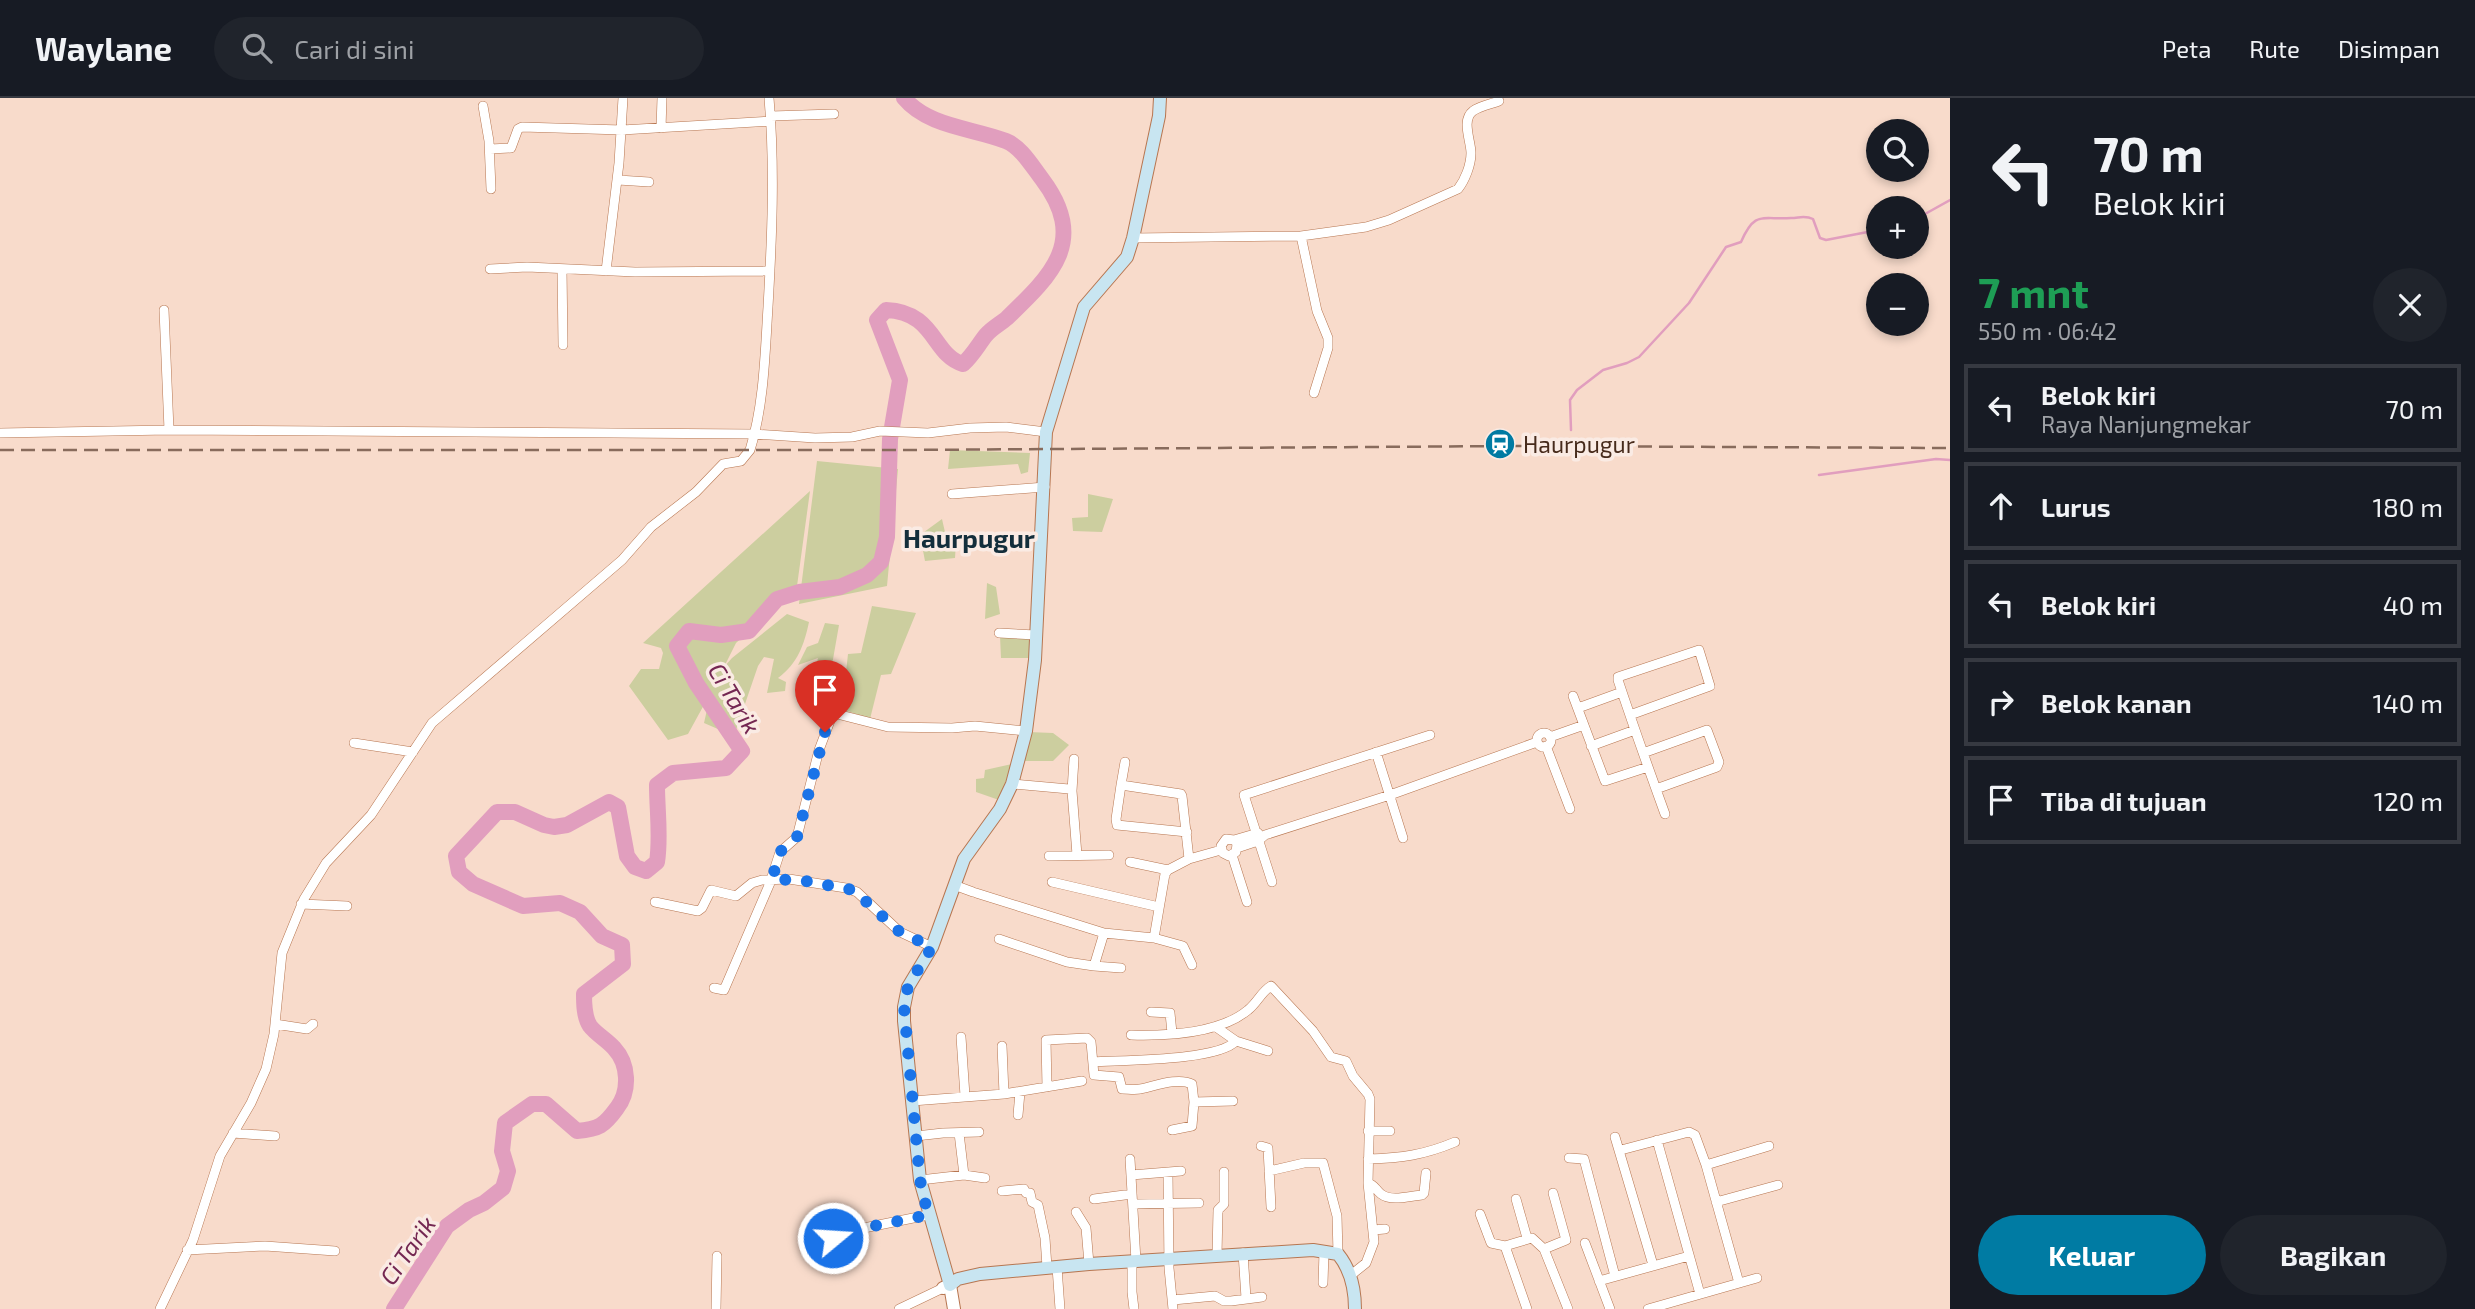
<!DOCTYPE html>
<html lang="id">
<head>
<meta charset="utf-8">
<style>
	:root { --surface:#171b24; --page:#20242c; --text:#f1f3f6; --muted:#9ea1a6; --line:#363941; --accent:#007ba3 }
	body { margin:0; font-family:"Exo 2",sans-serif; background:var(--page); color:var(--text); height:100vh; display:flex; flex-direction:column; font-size:26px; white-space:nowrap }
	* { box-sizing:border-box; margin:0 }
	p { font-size:23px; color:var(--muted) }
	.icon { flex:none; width:38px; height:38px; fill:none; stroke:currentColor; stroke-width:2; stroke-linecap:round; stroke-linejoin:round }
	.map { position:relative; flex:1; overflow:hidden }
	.details { display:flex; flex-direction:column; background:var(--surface); width:525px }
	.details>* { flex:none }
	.guide { background:#171b24; color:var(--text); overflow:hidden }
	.buttons { position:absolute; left:1866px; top:21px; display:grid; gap:14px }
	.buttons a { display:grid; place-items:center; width:63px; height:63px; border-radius:50%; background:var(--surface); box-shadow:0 4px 10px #0003; font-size:35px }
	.pin { position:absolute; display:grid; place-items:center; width:60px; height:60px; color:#fff; margin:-72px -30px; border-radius:50% 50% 50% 0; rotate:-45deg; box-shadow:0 0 7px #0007 }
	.pin .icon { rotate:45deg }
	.me { position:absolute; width:77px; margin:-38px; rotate:72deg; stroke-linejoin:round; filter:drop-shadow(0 0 5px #0008) }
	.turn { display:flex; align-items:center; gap:24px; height:147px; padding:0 28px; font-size:32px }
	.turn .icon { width:91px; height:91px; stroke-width:2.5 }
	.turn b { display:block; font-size:49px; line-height:60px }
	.round { display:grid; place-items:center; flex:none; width:74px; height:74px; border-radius:37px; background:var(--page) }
	.head { display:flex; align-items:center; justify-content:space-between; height:119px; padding:0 28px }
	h1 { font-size:42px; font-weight:700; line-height:52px; color:#1e9e55 }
	.cta { display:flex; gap:14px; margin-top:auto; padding:14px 28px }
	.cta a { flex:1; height:80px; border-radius:42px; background:var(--accent); color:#fff; font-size:28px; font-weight:700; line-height:80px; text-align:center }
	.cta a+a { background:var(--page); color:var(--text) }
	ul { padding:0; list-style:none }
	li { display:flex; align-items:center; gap:21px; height:88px; margin:0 14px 10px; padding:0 14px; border:4px solid var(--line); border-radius:0px }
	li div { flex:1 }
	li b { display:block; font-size:26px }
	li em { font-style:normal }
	header { display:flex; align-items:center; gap:42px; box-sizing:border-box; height:98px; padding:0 35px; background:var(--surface); border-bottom:2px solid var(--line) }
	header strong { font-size:33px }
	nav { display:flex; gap:38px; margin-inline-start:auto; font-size:24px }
	.search { width:490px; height:63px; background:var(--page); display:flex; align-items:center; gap:18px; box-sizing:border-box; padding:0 24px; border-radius:38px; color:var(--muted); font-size:26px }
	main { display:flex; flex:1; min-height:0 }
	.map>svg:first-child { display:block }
</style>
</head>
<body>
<header>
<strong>Waylane</strong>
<div class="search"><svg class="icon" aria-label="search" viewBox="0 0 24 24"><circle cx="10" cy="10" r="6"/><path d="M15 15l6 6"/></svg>Cari di sini</div>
<nav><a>Peta</a><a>Rute</a><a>Disimpan</a></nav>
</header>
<main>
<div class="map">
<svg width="1950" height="1211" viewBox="0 0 1950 1211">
	<rect width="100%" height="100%" fill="#f8dbcb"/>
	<!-- green -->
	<path fill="#ccce9f" d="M950,352L1030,355L1028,374L1021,376L1018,366L948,371Z
		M817,363L898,371L887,488L799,506Z
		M810,393L797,488L736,545L724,569L732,560L787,516L809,524C804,547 798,565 778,580L786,584L785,593L767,595L774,561L764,559L758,568L734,638L704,625L711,594L688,636L668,642L629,588L641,571H659L663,555L661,550L643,545Z
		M1088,396L1113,401L1102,434L1073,433L1072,420L1088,419Z
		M942,421L947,443L956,444L955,460L925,463L920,437Z
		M987,485L996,489L1000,516L985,521Z
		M872,508L916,515L891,576L881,577L870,621L842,611L848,556L861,555Z
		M825,525L839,527L825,607L807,599L818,560L798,567L807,549L818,545Z
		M1000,538L1032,539L1031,560H1001Z
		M1028,634L1053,635L1069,647L1053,663H1023Z
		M1012,666L999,702L976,694V681L984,680L985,672Z"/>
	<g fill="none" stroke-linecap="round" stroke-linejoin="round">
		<!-- stream -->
		<path stroke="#e19ebe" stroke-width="2.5" d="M1916,121L1950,102
			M1571,332L1570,302L1577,292L1603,272L1627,265L1639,259L1689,205L1726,149L1741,144C1755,112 1762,122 1791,120C1799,120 1805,117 1813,121L1820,140L1826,142L1878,132
			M1819,377L1936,361L1950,362"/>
		<!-- river -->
		<path stroke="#e19ebe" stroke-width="16" d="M394,1211L447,1128L469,1112L484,1105L503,1090L508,1073L502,1053L505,1025L532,1006H546L577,1033C599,1031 604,1028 617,1010C630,993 629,966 614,950C607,942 596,936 590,928C584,919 584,905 584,896L623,866L622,847L602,838L580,814L560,805L523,808L473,786L459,774L456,758L497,714H515L544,727L554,729L567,727L609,704L618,709L627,758L635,769L646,773L657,764C661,739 657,713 657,687L673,675L726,670L742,653L696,585L677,548L689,533L721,537L749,533L777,501L799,494L840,489L867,477L881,464L887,439L890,341L900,282L877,222L886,212C936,214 932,257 963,266C973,257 978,247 986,237C992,230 1000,226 1007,220C1053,176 1088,142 1042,81C1032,68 1021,49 1006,43C973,30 928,29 904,0"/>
		<!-- minor casing -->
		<g stroke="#b77651" stroke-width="10">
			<path id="minor" d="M483,8L489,43L491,91
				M771,18L834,16
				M661,30L662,0
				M490,51L511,50L518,31L522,29L622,32L771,23
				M618,82L649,84
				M1301,138L1317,213L1328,240V250L1314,295
				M1133,140L1301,138L1366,129L1389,122L1458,91C1465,82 1471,67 1471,55C1471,43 1461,22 1473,13C1480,8 1491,6 1499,3
				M490,171L527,169L635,174L770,173
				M562,171L563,247
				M606,173L619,65L623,0
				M164,212L169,332
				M0,335L169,332L754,336L815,340L852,339L880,333L928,335L970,330L1006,329L1046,334
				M952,396L1045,389
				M999,535L1036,537
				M1573,598L1605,683L1648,669
				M1578,610L1622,594
				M1630,617L1710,588L1699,552L1618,579V582C1633,627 1649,672 1665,716
				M1537 642a7 7 0 1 1 14 0a7 7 0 1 1-14 0Z
				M1550,639L1584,627
				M354,645L413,654
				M1546,648L1570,711
				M1591,648L1635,632
				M1376,654L1403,740
				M1643,655L1707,632L1719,664L1717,669L1656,691
				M1012,686L1069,691L1072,693L1077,757
				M1121,687L1125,664
				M1072,693L1074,661
				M1234,742L1237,746L1236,754L1229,758L1223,755L1221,748L1226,741L1234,742L1258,735
				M1237,750L1258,743L1265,737L1390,697L1537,644
				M1232,757L1247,804
				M1049,758L1109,757
				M1189,761L1221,752
				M1130,764L1168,772
				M1052,784L1159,809
				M1272,784L1244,697L1430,637
				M954,787L973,794
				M976,795L1104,835L1154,840L1165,776L1168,772L1189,761L1182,698L1181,696L1121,687L1116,721L1117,727L1187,734
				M655,804L698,813L702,810L711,792L736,798L752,785L762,782L789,781L846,790L857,794L900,834L932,849
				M301,806L347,808
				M1104,835L1094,868L1121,870
				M1154,840L1183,848L1192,867
				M999,841L1067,864L1094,868
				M714,890L724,892L770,785L780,754L797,739L819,652L833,615L888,629L952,630L975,628L1026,633
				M1151,914L1170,915L1172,935
				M275,926L307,931L313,926
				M1216,929L1236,943L1268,953
				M1131,937C1168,938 1219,936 1248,912C1257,905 1262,893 1271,888L1313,933L1331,959L1346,963L1353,978L1368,996L1370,1001L1368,1085L1374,1144L1366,1165L1351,1177
				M961,939L965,998
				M1002,948L1004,996
				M1093,964C1122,962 1218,963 1236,943
				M1047,989L1046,942L1087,940L1091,944L1094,977L1119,979L1122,991C1128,991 1135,992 1140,991C1155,988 1178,979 1192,986L1194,1004L1192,1028L1172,1032
				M912,1003L1004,996L1082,983
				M1194,1004L1233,1003
				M1018,1017L1020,994
				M1368,1033H1390
				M233,1035L275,1038
				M959,1035L964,1077
				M916,1038L943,1035L979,1034
				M1615,1039L1653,1167
				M1657,1042L1700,1196
				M1261,1048L1268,1050L1271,1109
				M1621,1052L1689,1034L1695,1037L1706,1067L1739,1185
				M1569,1060L1584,1061L1615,1178
				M1130,1061L1136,1163
				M1368,1061C1402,1060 1424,1057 1455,1044
				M1706,1067L1769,1048
				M1269,1073L1304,1065H1323L1337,1118L1338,1156
				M1168,1075L1169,1170L1173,1211
				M1131,1077L1181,1073
				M920,1082L964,1077L985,1080
				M1368,1085C1375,1087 1375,1091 1381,1096C1391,1104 1410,1098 1422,1097L1424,1095L1426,1075
				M1002,1093L1024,1091L1026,1095H1030L1032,1104L1038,1107L1045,1140L1047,1169
				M1094,1101L1132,1096
				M1516,1101L1527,1140
				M1716,1104L1778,1087
				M1133,1106L1199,1105
				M1076,1114L1086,1130L1089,1166
				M1480,1116L1491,1145L1505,1148L1527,1211
				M1373,1132L1385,1131
				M833,1140L854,1132L928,1117
				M1585,1145L1610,1211
				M1505,1148L1532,1140L1544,1151L1566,1142L1553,1095
				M1544,1151L1568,1211
				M187,1152L265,1148L335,1153
				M1243,1155L1246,1200
				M1217,1157L1218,1112L1224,1106V1074
				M1132,1163V1194L1134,1211
				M1057,1169L1060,1211
				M1599,1183L1689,1158
				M1323,1185L1324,1154
				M1173,1202L1215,1198L1224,1203H1231L1262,1199
				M160,1211L193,1142L220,1058L251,1005L266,971L274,936L282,855L304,801L326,765L371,717L432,625L622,462L651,429L696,394L723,366L741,363L750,352C764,307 765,256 768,209C772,139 775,70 769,0
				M716,1211L717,1158
				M899,1211L943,1190
				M1648,1211L1757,1180"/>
		</g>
		<!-- tertiary casing -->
		<g stroke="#b77651" stroke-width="14">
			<path id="tertiary" d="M943,1190L950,1187L954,1211"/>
		</g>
		<!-- secondary casing -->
		<g stroke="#b77651" stroke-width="14">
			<path id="secondary" d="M1160,0L1159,18L1133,140L1127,159L1084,209L1046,334L1035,562L1026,633L1012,686L1000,711L964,761L932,849L908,889L904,909V923L920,1082L950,1187L958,1181L980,1176L1089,1166L1313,1152L1338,1156C1351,1172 1355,1190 1355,1211"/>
		</g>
		<!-- minor -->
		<use href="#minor" stroke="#fff" stroke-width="9"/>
		<!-- tertiary -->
		<use href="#tertiary" stroke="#fff" stroke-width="12"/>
		<!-- secondary -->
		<use href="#secondary" stroke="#c8e5f1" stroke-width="12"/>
		<!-- rail -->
		<path stroke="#886b5c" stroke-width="2.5" stroke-dasharray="14 7" stroke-linecap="butt" d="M0,352H902L1518,348L1950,350"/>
	</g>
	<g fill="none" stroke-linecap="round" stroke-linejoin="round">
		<!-- route -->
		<path stroke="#1a73e8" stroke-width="12" stroke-dasharray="0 21.6" d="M825,634L797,739L780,754L772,781L806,783L853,792L900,834L932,849L908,888L904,909L920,1082L928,1117L854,1132L833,1140"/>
	</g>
	<!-- icons -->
	<defs>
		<g id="station-disc" transform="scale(1.575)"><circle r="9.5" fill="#007ba3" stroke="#faebe4"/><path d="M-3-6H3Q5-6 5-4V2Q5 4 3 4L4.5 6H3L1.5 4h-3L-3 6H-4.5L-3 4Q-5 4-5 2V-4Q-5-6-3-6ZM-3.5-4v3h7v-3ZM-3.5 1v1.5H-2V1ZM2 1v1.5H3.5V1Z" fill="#fff"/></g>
	</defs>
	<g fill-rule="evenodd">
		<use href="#station-disc" x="1500" y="346"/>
	</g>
	<g text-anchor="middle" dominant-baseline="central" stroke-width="7" stroke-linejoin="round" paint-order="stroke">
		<!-- poi labels -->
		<g font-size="23" fill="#472b1c" stroke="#faebe4" text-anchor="start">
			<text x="1523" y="346">Haurpugur</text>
		</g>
		<!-- water labels -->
		<g font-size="24" font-style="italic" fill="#742752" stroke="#faebe4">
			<text transform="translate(735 600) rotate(59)">Ci Tarik</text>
			<text transform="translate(407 1152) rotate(-55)">Ci Tarik</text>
		</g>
		<!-- quarter labels -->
		<g font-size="26" font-weight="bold" fill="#132e3b" stroke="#faebe4">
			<text x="969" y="439">Haurpugur</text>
		</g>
	</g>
</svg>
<div class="buttons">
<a><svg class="icon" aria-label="search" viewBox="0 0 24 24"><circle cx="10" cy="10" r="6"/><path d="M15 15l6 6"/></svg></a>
<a>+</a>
<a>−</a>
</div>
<div class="pin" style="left:825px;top:634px;background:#d93025"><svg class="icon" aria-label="arrive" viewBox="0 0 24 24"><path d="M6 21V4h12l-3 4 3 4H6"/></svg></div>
<svg class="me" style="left:833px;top:1140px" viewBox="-20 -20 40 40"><circle r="17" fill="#1a73e8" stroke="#fff" stroke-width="3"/><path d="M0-11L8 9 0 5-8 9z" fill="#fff"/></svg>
</div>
<section class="details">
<div class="guide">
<div class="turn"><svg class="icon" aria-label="left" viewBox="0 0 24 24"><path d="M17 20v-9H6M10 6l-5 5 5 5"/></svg><div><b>70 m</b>Belok kiri</div></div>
</div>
<div class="head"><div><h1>7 mnt</h1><p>550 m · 06:42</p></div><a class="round"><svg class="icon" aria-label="close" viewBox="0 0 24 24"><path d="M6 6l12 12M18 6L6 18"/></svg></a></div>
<ul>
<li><svg class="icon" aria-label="left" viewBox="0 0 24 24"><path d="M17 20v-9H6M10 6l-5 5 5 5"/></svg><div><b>Belok kiri</b><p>Raya Nanjungmekar</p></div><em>70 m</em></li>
<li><svg class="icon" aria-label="ahead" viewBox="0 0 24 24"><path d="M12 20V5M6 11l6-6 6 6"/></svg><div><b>Lurus</b></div><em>180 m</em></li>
<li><svg class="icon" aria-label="left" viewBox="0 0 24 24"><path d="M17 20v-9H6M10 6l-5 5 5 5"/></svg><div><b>Belok kiri</b></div><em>40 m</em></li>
<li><svg class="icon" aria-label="right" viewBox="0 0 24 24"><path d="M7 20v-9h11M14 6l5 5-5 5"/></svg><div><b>Belok kanan</b></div><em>140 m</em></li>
<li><svg class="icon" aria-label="arrive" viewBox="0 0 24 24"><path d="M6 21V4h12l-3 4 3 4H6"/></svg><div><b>Tiba di tujuan</b></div><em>120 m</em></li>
</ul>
<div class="cta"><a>Keluar</a><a>Bagikan</a></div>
</section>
</main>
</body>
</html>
